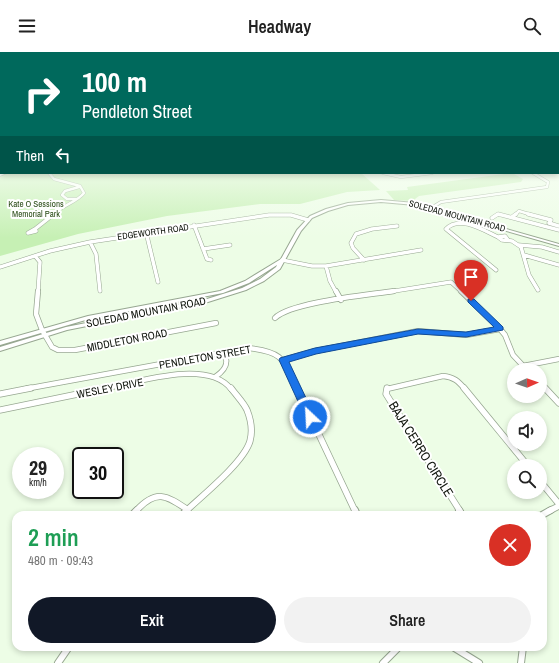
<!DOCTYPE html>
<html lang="en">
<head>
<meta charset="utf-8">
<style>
	:root { --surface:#fff; --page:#f2f2f2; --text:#222; --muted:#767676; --accent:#111827 }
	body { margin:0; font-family:"Archivo Narrow",sans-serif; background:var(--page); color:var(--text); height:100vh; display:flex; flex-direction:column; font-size:15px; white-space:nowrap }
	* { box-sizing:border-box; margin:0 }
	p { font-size:13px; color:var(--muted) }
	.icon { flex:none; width:22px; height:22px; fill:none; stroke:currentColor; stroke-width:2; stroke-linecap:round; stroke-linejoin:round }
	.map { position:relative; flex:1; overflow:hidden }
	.sheet { position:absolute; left:12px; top:459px; width:535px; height:140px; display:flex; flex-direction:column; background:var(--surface); border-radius:12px; box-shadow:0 2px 6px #0003 }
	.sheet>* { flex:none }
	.banner { position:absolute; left:0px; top:0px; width:559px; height:122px; box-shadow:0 2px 6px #0003; background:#00695c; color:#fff; overflow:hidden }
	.needle { width:26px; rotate:88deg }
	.fabs { position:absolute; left:507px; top:311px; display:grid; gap:8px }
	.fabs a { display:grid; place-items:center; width:40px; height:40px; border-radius:50%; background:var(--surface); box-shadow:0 2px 6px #0003; font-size:20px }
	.speed { position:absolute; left:12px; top:395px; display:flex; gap:8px; font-size:20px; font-weight:700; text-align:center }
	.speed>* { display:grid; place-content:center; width:52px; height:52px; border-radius:50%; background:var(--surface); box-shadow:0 2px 6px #0003; line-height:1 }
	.speed small { font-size:10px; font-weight:400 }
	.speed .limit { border:2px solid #111; border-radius:6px; background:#fff; color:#111 }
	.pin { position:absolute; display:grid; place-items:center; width:34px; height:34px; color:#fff; margin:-41px -17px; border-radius:50% 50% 50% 0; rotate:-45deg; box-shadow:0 0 4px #0007 }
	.pin .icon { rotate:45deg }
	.me { position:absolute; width:44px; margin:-22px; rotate:335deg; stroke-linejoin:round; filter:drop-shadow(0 0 3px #0008) }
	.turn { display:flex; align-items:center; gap:14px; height:84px; padding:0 16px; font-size:18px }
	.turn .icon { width:52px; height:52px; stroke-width:2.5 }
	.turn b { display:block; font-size:28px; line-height:34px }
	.then { display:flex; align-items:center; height:38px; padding:0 16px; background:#0003; gap:8px; font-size:15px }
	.round { display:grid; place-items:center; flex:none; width:42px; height:42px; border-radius:21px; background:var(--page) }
	.head { display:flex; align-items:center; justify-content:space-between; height:68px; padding:0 16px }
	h1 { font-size:24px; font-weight:600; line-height:30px; color:#1e9e55 }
	.primary-button { display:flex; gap:8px; margin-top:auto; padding:8px 16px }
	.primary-button a { flex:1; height:46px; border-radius:24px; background:var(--accent); color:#fff; font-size:16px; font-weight:600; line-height:46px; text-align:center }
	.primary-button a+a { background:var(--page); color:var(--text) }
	header { display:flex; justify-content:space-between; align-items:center; height:52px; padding:0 16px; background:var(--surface); font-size:18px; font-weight:600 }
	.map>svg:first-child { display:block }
</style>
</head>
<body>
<header><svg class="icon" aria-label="menu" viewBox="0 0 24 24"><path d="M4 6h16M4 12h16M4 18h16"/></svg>Headway<svg class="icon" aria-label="search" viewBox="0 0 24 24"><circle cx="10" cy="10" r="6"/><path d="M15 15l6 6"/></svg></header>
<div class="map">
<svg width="559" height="611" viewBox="0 0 559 611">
	<rect width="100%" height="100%" fill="#edfde6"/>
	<!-- green -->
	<path fill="#c6f0b4" d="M8,121H361L380,138L347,140L300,152H260L167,164L78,182L0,204V125Z
		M504,122H514L523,127L521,130L419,144L415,147L414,149L394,148L386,139L408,138L407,135Z"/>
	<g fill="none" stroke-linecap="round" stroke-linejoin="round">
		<!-- minor-far4 casing -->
		<g stroke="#97a791" stroke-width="3.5">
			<path id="minor-far4" d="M49,121L54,127L80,134L84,141C76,151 62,153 53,163
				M383,121L401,125L432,121
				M75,147H67L62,143L65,139L79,135
				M431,156L441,150L547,135L548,130L533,121
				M497,163H500
				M515,163L519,159L532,163"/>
		</g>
		<!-- minor-far3 casing -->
		<g stroke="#97a791" stroke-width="4.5">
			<path id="minor-far3" d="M528,162L551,168L549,171L559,174
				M512,165L516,162
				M492,166L498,162L559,178
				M194,173L207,207L211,208
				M35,177L54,162
				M35,177L36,179L28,181Z
				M146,180L158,230
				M508,188L505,184L498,185L502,188L512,189L521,195L529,223L538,238
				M90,190L96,202L100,239
				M519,193L542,195L559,200
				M203,197L230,193
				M524,203L559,213
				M35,204L40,210L38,240
				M282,208L312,214H326L421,198
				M364,208L353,196L351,191L356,182L372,177L397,174
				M326,214L330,229L336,240
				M0,215L50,199L90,190L269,163H291L308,168
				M496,218L446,177C460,163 483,178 498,185
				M388,240L451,230L462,240"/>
		</g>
		<!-- minor-far2 casing -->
		<g stroke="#97a791" stroke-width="6">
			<path id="minor-far2" d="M38,239L36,262L42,278L52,295L58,298H75L216,271
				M336,239L341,248
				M461,239L500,277L505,283L513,303L527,318
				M275,266C291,250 369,243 394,239
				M283,308L315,299L418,279L466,283L500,277
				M523,314L559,307
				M215,325C224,319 230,312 224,301
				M540,331L546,337
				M25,337L248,296C284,300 283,307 297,337
				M102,337C135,331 207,306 231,337
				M387,337L443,324C454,325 458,329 465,337"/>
		</g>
		<!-- minor-far1 casing -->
		<g stroke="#97a791" stroke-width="7">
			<path id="minor-far1" d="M297,336L355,459
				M387,336L386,342L460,459
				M464,336L528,414
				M545,336L559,351
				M0,342L31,336
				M0,358L107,336
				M540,429L559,452
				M136,459C156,437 166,443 188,458
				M186,459C203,443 244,410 250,389C253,378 251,368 247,358C244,351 236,343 231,336
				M549,459L559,454"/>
		</g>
		<!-- minor casing -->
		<g stroke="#97a791" stroke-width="8">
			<path id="minor" d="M355,458L357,463
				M459,458L462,463
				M132,463L137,458
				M182,463L187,458
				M542,463L551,458
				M453,595L479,611
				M58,611L69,595
				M383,611L399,595
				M521,611L523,595"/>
		</g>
		<!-- tertiary casing -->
		<g stroke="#97a791" stroke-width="1.5">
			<path id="tertiary" d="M2,121H7L0,124V122Z"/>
		</g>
		<!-- secondary casing -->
		<g stroke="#97a791" stroke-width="2">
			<path id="secondary" d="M381,148L415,151L559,192V194L415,153L381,150L348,153L328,159L312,166L301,179L280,217L264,229L246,238L208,250L67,278L0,299V295L66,275L207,247L242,236L260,227L276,215L277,213L249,231L223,241L89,267L0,293V289L88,264L220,239L245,229L281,207L297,178L310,164L326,157L348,151Z"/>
		</g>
		<!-- minor-far4 -->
		<use href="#minor-far4" stroke="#fff" stroke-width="2.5"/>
		<!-- minor-far3 -->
		<use href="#minor-far3" stroke="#fff" stroke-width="3.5"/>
		<!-- minor-far2 -->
		<use href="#minor-far2" stroke="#fff" stroke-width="4.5"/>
		<!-- minor-far1 -->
		<use href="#minor-far1" stroke="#fff" stroke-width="5.5"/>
		<!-- minor -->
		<use href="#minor" stroke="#fff" stroke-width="6"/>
		<!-- tertiary -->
		<use href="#tertiary" fill="#fff" fill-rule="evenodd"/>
		<!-- secondary -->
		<use href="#secondary" fill="#fff" fill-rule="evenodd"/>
	</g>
	<!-- sky -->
	<linearGradient id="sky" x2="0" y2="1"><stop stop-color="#85bbbb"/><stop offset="0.54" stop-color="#f7fef4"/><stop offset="1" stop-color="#f7fef4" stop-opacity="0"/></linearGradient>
	<rect width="559" height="186" fill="url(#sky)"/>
	<!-- route -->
	<path fill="#1a73e8" stroke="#114b97" d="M468,247H474L503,275V278L466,285L418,282L316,302L289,310L315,365L310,368L306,367L279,308L280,306L315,296L418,277L466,280L494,275L468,250Z"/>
	<g text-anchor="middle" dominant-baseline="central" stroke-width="4" stroke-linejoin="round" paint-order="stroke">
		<!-- far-park labels -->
		<g font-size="9" fill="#294b16" stroke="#fff">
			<text x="36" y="152">Kate O Sessions<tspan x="36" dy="10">Memorial Park</tspan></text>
		</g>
		<!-- far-street labels -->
		<g font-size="9" fill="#0e130b" stroke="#fff">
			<text transform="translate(457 164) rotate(15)">SOLEDAD MOUNTAIN ROAD</text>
			<text transform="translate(153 180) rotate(-8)">EDGEWORTH ROAD</text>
		</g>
		<!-- street labels -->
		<g font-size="11" fill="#0e130b" stroke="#fff">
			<text transform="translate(146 260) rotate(-11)">SOLEDAD MOUNTAIN ROAD</text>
			<text transform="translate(127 288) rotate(-11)">MIDDLETON ROAD</text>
			<text transform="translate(205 305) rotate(-10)">PENDLETON STREET</text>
			<text transform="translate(110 336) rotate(-11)">WESLEY DRIVE</text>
		</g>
		<!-- near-street labels -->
		<g font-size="13" fill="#0e130b" stroke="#fff">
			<text transform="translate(421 397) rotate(58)">BAJA CERRO CIRCLE</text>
		</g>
	</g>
</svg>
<div class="fabs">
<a><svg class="needle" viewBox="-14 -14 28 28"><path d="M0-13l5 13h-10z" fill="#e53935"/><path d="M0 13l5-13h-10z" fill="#767676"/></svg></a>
<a><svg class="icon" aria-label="sound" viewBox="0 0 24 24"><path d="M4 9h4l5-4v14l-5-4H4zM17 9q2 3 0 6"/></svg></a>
<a><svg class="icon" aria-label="search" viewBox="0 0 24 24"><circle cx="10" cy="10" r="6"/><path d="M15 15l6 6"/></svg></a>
</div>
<div class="speed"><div>29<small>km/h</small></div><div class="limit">30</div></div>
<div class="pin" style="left:471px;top:249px;background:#d93025"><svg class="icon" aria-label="arrive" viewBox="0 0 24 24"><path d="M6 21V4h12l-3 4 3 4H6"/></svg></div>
<svg class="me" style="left:310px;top:365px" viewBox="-20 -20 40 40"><circle r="17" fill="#1a73e8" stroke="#fff" stroke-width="3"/><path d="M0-11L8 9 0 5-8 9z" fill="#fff"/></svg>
<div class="banner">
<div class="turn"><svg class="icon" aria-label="right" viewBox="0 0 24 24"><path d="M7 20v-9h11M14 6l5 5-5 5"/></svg><div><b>100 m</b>Pendleton Street</div></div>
<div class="then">Then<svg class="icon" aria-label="left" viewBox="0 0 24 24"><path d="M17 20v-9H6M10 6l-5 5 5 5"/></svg></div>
</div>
<section class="sheet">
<div class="head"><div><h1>2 min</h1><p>480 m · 09:43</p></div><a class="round" style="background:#d93025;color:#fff"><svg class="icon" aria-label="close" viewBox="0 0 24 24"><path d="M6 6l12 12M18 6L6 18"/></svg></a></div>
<div class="primary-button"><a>Exit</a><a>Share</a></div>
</section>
</div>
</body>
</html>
